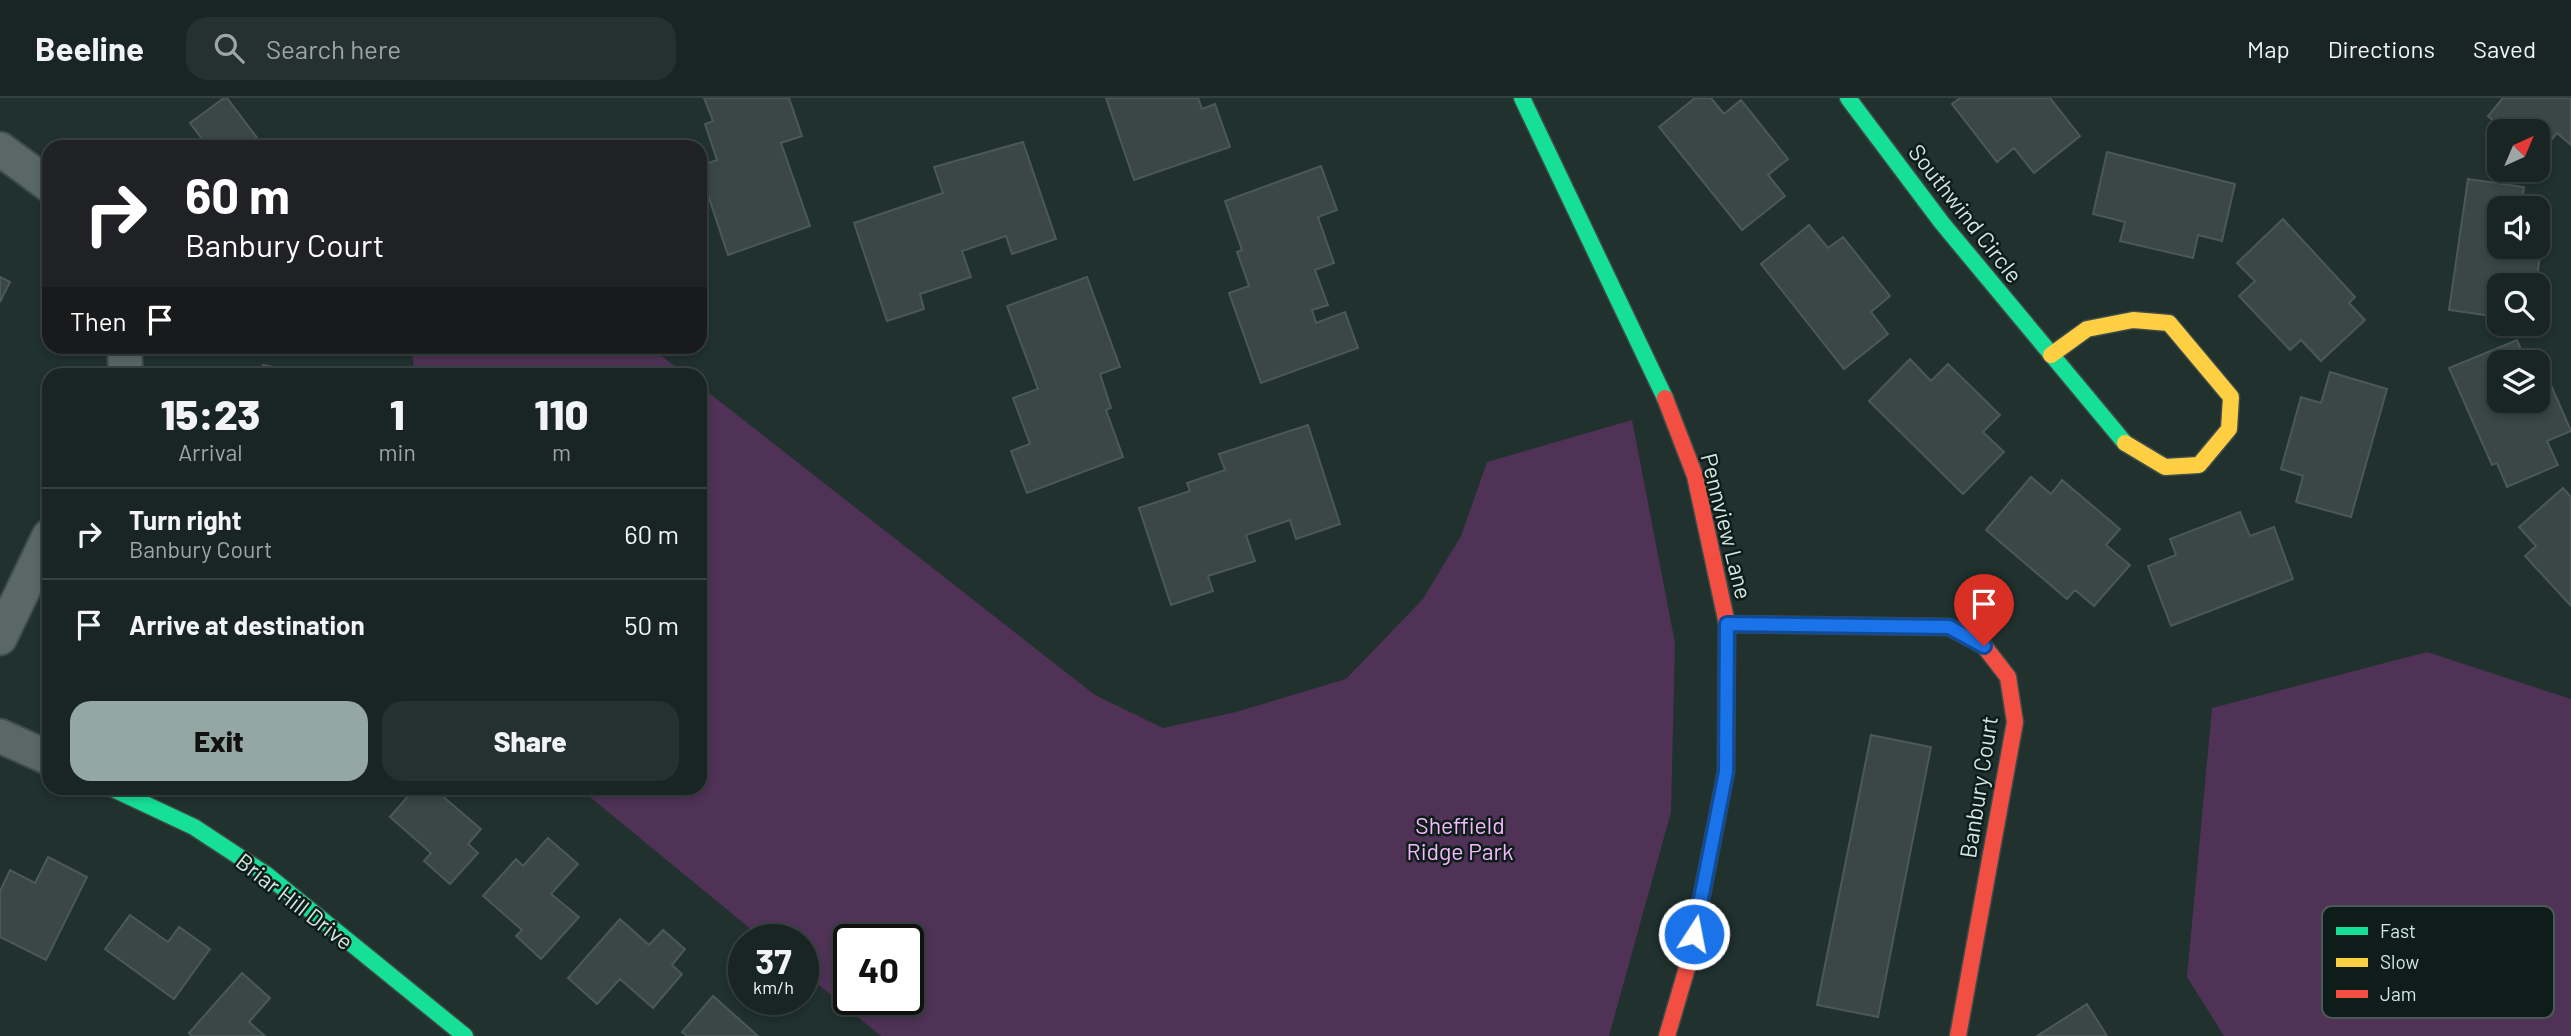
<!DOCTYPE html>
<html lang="en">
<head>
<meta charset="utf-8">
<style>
	:root { --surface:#182522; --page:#25312f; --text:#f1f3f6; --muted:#9fa5a5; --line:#364240; --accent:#95a7a3 }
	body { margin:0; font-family:Barlow,sans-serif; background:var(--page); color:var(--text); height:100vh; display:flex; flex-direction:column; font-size:26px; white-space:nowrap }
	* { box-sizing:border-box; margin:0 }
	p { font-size:23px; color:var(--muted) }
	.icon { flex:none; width:38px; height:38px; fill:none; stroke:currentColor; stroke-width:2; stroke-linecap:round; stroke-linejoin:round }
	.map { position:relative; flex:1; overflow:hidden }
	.panel { position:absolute; left:42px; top:270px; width:665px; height:427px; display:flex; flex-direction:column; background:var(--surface); border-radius:21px; box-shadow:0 4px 10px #0003,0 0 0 2px var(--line) }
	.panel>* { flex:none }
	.guide { position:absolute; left:42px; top:42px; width:665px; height:214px; border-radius:21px; box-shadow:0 4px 10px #0003,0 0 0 2px var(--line); background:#202124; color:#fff; overflow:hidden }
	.needle { width:46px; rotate:44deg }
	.controls { position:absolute; left:2487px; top:21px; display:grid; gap:14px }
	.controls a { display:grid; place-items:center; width:63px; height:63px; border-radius:14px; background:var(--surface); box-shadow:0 4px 10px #0003,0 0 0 2px var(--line); font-size:35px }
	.speed { position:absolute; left:728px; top:826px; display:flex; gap:14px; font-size:35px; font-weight:700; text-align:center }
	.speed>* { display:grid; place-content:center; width:91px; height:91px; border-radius:50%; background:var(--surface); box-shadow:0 4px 10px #0003,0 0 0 2px var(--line); line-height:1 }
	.speed small { font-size:18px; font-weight:400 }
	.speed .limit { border:4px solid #111; border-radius:10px; background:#fff; color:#111 }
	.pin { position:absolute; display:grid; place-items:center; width:60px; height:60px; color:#fff; margin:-72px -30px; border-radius:50% 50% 50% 0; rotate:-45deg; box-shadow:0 0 7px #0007 }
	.pin .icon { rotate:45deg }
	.me { position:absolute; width:77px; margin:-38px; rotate:11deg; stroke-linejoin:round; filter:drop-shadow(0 0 5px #0008) }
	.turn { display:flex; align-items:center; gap:24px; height:147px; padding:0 28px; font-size:32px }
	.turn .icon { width:91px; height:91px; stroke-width:2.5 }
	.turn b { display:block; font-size:49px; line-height:60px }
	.then { display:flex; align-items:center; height:66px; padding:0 28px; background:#0003; gap:14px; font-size:26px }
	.eta { display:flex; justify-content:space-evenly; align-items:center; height:119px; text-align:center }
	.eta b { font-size:42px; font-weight:800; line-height:49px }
	.cta { display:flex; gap:14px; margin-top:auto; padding:14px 28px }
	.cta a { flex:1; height:80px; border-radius:21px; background:var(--accent); color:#111; font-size:28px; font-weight:800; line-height:80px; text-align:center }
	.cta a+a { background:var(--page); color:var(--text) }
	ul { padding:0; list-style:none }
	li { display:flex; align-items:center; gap:21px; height:91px; padding:0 28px; border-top:2px solid var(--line) }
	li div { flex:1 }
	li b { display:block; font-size:26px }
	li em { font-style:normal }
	header { display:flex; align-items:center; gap:42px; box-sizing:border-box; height:98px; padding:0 35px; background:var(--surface); border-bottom:2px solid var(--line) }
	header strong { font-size:33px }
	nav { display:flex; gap:38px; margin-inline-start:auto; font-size:24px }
	.search { width:490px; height:63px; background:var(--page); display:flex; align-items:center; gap:18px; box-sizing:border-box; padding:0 24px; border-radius:21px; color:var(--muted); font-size:26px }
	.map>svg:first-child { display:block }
</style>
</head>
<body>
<header>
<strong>Beeline</strong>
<div class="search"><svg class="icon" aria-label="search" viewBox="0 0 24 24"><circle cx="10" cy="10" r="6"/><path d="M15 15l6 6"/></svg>Search here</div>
<nav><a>Map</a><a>Directions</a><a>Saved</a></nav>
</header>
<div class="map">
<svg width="2571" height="938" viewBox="0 0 2571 938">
	<rect width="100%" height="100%" fill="#20312e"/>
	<!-- green -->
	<path fill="#4f3256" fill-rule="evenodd" d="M412,249H650L685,276H414Z
		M700,288L1095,597L1163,630L1236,614L1346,581L1423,501L1461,438L1487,364L1632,322L1675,545L1671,714L1609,938H881L803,874V842H764L579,690H700ZM849,842H908V901H849Z
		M2427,554L2571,601V938H2224L2187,879L2212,610Z"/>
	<!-- building -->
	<path fill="#3a4744" stroke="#4b5956" stroke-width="2" d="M224,0H227L264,49H208L190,25Z
		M704,0H789L802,38L781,45L810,128L728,157L700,73V68L717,62L705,26L713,23Z
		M1106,0H1198L1202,11L1215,6L1230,49L1134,82Z
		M1695,0H1711L1724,16L1741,2L1788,61L1768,77L1785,98L1742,132L1659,29Z
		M1960,0H2050L2080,38L2034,75L2014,50L1997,64L1952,6Z
		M2503,0H2571V47L2557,35L2538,59V33H2506L2488,18Z
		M1023,44L1056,141L1012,156L1006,138L962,153L971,179L920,196L924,211L887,223L854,125L943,95L934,69Z
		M2107,54L2235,86L2222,143L2198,137L2193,160L2120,143L2125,124L2093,116Z
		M1321,68L1337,112L1318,119L1334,165L1315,172L1328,207L1312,212L1316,225L1345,214L1358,250L1261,285L1229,195L1249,188L1237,154L1242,152L1225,103Z
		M2468,81L2524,89L2521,110H2499V149H2538V120L2545,121L2536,187H2499V219L2449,212Z
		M2283,121L2355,199L2349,205L2365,222L2321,263L2301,242L2290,252L2239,198L2255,183L2237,165Z
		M1809,127L1828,150L1843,139L1890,198L1871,214L1888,236L1844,271L1761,166Z
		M0,179L10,184L0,204Z
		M1087,179L1120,269L1100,276L1111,310L1106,312L1123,359L1027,395L1011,353L1030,346L1013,300L1038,291L1007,208Z
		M2517,242L2526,264H2499V303H2538V265L2541,264L2571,333L2547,343L2558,367L2507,389L2497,365L2492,367L2449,270Z
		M1910,261L1931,283L1948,266L2000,317L1983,334L2004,354L1963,396L1869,303Z
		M263,267L309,276H261Z
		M2330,274L2387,291L2351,419L2296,404L2303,378L2281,371L2301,299L2321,305Z
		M1308,327L1340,426L1296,441L1290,422L1246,437L1255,463L1208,478L1213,493L1171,507L1139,410L1190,393L1187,385L1225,372L1219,356Z
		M2031,379L2051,396L2062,382L2120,431L2106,447L2130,467L2094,508L2075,492L2067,501L1986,432Z
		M2563,390L2571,399V508L2525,458L2536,448L2519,429Z
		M2240,414L2250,438L2274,429L2293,481L2171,528L2148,468L2176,457L2170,441Z
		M1871,637L1931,649L1878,919L1817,907Z
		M415,690H433L481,731L468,746L478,755L450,786L424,763L431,755L390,719Z
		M548,740L578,766L551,796L579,819L541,861L516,838L522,832L483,798L516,761L523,768Z
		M48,759L87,779L46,862L0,839V793L10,772L35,785Z
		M130,817L168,844L179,829L210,851L174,901L105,851Z
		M620,821L649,847L663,832L685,851L672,867L682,876L653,910L620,881L597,906L568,880Z
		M242,875L270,900L249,924L265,938H192L189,935Z
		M713,898L758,938H687L682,934Z
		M2087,906L2107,938H2037Z"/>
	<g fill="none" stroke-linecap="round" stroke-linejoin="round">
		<!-- street casing -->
		<g stroke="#3e4c4a" stroke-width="37">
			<path id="street" d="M0,51L49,87
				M124,248L126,276
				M0,540L49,438
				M0,638L49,660"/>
		</g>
		<!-- fast casing -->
		<g stroke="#3e4c4a" stroke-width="19">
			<path id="fast" d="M1522,0L1665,300
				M1848,0L1942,125L2125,345
				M111,690L194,729L267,777L465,938"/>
		</g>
		<!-- slow casing -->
		<g stroke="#3e4c4a" stroke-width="19">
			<path id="slow" d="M2051,257L2087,231L2133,222L2169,225L2231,299L2229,331L2199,367L2165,369L2125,345"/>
		</g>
		<!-- jam casing -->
		<g stroke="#3e4c4a" stroke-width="19">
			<path id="jam" d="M1665,300L1695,378L1727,526L1726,674L1689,863L1667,938
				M1727,526L1949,529L1984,548L2008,579L2015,624L1958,938"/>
		</g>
		<!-- street -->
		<use href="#street" stroke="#596865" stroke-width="33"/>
		<!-- fast -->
		<use href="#fast" stroke="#16e098" stroke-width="16"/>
		<!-- slow -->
		<use href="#slow" stroke="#ffcf43" stroke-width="16"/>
		<!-- jam -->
		<use href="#jam" stroke="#f24e42" stroke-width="16"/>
	</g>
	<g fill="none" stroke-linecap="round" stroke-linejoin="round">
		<!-- route casing -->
		<g stroke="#114b97" stroke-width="18">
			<path id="route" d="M1694,836L1726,674L1727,526L1949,529L1984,548"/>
		</g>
		<!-- route -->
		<use href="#route" stroke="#1a73e8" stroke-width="12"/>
	</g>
	<g text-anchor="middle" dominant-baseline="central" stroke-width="5" stroke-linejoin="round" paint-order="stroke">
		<!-- street labels -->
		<g font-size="23" fill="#d4e7e2" stroke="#0f1d1a">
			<text transform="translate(1966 115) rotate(52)">Southwind Circle</text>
			<text transform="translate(1727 428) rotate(76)">Pennview Lane</text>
			<text transform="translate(1978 689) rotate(-81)">Banbury Court</text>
			<text transform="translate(295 803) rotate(38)">Briar Hill Drive</text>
		</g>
		<!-- park labels -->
		<g font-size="23" fill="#f5b9fe" stroke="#0f1d1a">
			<text x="1460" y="727">Sheffield<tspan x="1460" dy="26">Ridge Park</tspan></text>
		</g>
	</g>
	<!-- legend -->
	<rect x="2322" y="808" width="232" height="112" rx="10" fill="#0f1d1a" stroke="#4a5a56" stroke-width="2"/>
	<rect x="2336" y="829" width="32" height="8" fill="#16e098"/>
	<rect x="2336" y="860" width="32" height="9" fill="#ffcf43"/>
	<rect x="2336" y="892" width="32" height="8" fill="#f24e42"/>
	<g font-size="19" fill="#d4e7e2">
		<text x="2380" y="840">Fast</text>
		<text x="2380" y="871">Slow</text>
		<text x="2380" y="903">Jam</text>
	</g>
</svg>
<div class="controls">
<a><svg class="needle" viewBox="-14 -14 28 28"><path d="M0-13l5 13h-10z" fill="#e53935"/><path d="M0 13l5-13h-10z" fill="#9fa5a5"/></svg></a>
<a><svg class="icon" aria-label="sound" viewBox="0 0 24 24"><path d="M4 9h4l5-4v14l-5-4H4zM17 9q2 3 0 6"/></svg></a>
<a><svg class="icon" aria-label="search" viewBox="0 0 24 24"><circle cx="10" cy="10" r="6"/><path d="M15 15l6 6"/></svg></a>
<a><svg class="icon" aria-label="layers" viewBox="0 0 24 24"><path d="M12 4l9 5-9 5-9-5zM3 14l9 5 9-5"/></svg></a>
</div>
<div class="speed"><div>37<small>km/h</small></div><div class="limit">40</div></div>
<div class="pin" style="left:1984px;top:548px;background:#d93025"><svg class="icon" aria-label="arrive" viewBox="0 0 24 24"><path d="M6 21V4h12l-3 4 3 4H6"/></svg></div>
<svg class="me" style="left:1694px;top:836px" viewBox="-20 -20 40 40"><circle r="17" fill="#1a73e8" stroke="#fff" stroke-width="3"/><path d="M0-11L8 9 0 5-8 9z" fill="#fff"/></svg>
<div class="guide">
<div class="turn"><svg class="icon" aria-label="right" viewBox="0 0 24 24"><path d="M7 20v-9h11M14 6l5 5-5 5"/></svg><div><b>60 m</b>Banbury Court</div></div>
<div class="then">Then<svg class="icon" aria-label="arrive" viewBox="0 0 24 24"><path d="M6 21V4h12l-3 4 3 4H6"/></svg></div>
</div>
<section class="panel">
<div class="eta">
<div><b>15:23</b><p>Arrival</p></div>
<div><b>1</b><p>min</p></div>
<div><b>110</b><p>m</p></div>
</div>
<ul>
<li><svg class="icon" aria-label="right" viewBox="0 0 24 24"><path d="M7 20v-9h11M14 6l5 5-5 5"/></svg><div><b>Turn right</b><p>Banbury Court</p></div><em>60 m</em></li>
<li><svg class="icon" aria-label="arrive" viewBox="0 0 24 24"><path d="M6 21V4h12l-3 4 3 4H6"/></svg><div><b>Arrive at destination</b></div><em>50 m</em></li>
</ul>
<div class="cta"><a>Exit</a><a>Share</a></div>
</section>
</div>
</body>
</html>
